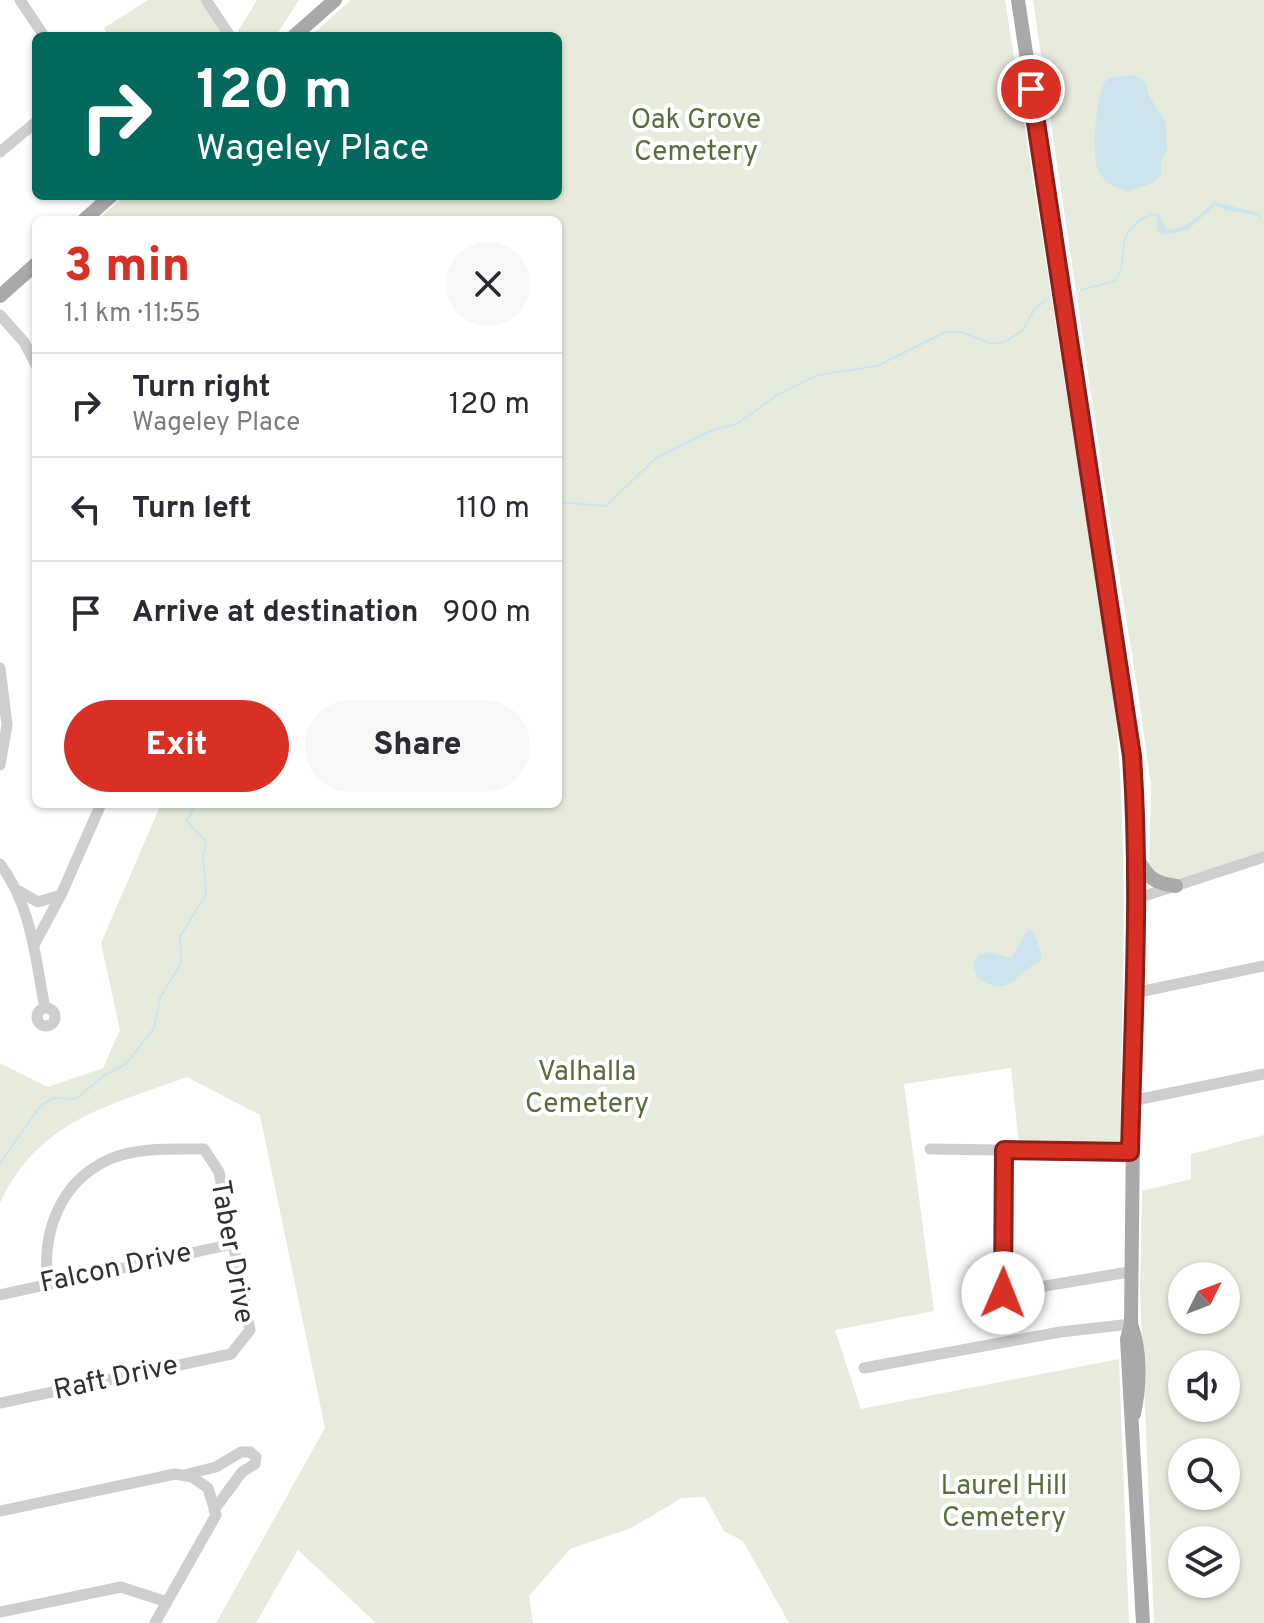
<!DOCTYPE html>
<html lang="en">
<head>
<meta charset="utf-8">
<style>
	:root { --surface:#fff; --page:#f7f7f7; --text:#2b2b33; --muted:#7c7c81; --line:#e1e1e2; --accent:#d93025 }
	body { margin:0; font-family:Overpass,sans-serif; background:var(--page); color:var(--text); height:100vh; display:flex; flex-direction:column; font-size:30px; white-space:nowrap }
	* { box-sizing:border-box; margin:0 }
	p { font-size:26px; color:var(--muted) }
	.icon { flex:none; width:44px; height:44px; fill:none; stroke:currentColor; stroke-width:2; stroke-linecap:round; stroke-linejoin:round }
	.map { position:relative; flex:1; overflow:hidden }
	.sheet { position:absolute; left:32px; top:216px; width:530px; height:592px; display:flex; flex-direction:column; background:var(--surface); border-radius:12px; box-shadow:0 2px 6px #0004 }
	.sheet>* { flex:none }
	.hud { position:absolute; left:32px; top:32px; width:530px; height:168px; border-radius:12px; box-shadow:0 2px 6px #0004; background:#00695c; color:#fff; overflow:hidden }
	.needle { width:52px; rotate:48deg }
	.buttons { position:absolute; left:1168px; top:1262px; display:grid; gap:16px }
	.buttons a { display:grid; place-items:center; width:72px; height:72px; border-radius:50%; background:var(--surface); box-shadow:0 2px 6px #0004; font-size:40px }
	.pin { position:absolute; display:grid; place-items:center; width:68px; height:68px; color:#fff; margin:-34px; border:4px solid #fff; border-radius:50%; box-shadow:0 2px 8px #0007 }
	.me { position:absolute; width:88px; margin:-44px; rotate:1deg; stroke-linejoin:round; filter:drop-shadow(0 0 6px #0008) }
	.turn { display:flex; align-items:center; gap:28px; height:168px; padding:0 32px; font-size:36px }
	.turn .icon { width:104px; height:104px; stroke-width:2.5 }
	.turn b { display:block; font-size:56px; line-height:68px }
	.round { display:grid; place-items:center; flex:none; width:84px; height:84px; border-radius:42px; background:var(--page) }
	.headline { display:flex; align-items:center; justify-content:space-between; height:136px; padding:0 32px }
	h1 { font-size:48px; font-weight:800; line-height:60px; color:var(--accent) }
	.action { display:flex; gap:16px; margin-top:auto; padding:16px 32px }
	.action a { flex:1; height:92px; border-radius:48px; background:var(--accent); color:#fff; font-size:32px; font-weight:800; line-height:92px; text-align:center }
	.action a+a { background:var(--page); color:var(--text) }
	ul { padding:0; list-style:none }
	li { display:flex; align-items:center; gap:24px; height:104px; padding:0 32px; border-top:2px solid var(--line) }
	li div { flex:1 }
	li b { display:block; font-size:30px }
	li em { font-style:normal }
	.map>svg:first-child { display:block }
</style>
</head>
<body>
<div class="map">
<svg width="1264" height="1623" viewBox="0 0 1264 1623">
	<rect width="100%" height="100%" fill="#fff"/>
	<!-- green -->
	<path fill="#e6ebdd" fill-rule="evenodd" d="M148,0H200L224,36H109L104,28Z
		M257,0H299L276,36H235Z
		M351,0H1005L1113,691C1130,841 1122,991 1120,1142L1115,1148L1019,1145L1011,1068L904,1084L934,1311L835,1330L861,1409L1119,1359L1129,1623H789L743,1541L724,1531L705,1497L682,1498L631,1528L570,1549L529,1596L533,1623H376L298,1550L256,1623H216L325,1428L260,1115L187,1077C108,1106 39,1120 0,1203V1063L48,1087L103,1068L120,1030L101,943L161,804H558V220H97L124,196H558V36H310Z
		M1033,0H1264V852L1171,881L1164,882L1149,869L1151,787L1139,698L1105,489Z
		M1264,1135V1623H1154L1140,1289L1142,1191L1191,1179V1154ZM1182,1276H1226V1320H1182ZM1182,1364H1226V1408H1182ZM1182,1452H1226V1496H1182ZM1182,1540H1226V1584H1182Z"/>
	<!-- water -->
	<path fill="#cde4ed" d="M1135,75L1146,83L1148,94L1166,123L1167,152L1161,160V174L1153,183L1128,191C1115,188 1104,183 1098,170C1091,155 1096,87 1108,78Z
		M1215,202L1258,213L1264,225L1257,215L1225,210L1215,205L1188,230L1163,235L1157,231V217L1147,212L1160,214L1166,230C1189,229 1197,216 1215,202Z
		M1028,929L1034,933L1042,956L1039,962C1014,973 1009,1001 977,977L973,965L978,955L988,952L1011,958Z"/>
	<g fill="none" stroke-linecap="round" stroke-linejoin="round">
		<!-- stream -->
		<path stroke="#cde4ed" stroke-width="2" d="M1081,290L1114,281C1134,260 1106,236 1151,214
			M558,502L606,506L657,457L713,430L737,424L777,395L818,375L877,366L946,332H961L992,344L1004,342L1022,331L1034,310L1046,300
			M0,1163L41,1105L54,1098L74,1099L80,1096L104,1075L126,1064L154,1028L160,998L181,963L180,937L206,894L203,856L206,842L187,821L195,804"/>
		<!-- minor -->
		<path stroke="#cecece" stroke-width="11" d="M20,0L44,36
			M206,0L230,36
			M0,152L36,122
			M0,315L24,342L36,365
			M0,668L7,725L0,765
			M0,864C32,906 35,958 45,1008
			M19,891L38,902L61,895
			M1135,899L1264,857
			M34,945L61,895L101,804
			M1134,993L1264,966
			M37 1017a9 9 0 1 1 18 0a9 9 0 1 1-18 0Z
			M1131,1101L1264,1074
			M930,1149L1130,1152
			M1004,1150L1003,1293L1129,1272
			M0,1295L232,1244
			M864,1368L1060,1332L1131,1324
			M0,1403L231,1354L250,1330L219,1172L204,1149C175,1149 137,1147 110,1159C60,1181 41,1233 48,1283
			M184,1475L216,1467L241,1452H250L256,1457L255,1464L242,1472L214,1510
			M0,1511L175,1474L192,1477L208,1488L216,1515L155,1623
			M0,1612L121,1587L167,1602"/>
		<!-- major -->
		<path stroke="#a9a9a9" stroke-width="14" d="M1018,0L1132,756L1136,845L1131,1324L1127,1339L1143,1623
			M294,36L335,0
			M84,220L111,196
			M0,296L36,264
			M1138,859C1148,878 1154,883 1176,886
			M1131,1324C1141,1351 1140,1386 1134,1414"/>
	</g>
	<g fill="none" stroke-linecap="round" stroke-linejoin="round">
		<!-- route casing -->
		<g stroke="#8d1f18" stroke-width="20">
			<path id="route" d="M1003,1293L1004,1150L1130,1152C1133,1020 1141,888 1132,756L1031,89"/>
		</g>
		<!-- route -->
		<use href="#route" stroke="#d93025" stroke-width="14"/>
	</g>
	<g text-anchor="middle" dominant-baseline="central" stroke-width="8" stroke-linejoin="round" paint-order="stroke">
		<!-- park labels -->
		<g font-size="28" fill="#596e3e" stroke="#fff">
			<text x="696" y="121">Oak Grove<tspan x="696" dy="32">Cemetery</tspan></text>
			<text x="587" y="1073">Valhalla<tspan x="587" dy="32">Cemetery</tspan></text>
			<text x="1004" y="1487">Laurel Hill<tspan x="1004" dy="32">Cemetery</tspan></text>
		</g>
		<!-- street labels -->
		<g font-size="28" fill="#313131" stroke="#fff">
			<text transform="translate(231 1252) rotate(80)">Taber Drive</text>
			<text transform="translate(116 1269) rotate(-12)">Falcon Drive</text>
			<text transform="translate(116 1379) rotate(-12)">Raft Drive</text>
		</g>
	</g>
</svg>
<div class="buttons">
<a><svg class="needle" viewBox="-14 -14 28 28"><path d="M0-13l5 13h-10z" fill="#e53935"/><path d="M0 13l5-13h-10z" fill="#7c7c81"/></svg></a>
<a><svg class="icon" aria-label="sound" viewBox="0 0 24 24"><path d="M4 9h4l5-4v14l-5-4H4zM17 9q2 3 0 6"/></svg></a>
<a><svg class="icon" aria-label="search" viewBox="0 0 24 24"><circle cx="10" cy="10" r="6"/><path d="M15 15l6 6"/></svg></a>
<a><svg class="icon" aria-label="layers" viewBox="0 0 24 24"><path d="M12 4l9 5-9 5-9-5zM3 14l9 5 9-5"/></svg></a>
</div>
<div class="pin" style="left:1031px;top:89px;background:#d93025"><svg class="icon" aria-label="arrive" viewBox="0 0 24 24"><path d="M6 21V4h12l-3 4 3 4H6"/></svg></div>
<svg class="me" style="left:1003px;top:1293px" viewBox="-20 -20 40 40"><circle r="19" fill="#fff"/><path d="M0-13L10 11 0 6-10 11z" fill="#d93025"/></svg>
<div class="hud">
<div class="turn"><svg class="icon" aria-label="right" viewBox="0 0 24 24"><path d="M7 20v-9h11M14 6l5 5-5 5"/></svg><div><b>120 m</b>Wageley Place</div></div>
</div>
<section class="sheet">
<div class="headline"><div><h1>3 min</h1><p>1.1 km · 11:55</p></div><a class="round"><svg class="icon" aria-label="close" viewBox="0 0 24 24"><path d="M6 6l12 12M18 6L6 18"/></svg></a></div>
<ul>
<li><svg class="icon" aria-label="right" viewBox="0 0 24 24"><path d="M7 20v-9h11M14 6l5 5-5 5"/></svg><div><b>Turn right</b><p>Wageley Place</p></div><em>120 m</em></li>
<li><svg class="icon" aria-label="left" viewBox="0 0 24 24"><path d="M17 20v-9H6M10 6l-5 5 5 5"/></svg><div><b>Turn left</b></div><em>110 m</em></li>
<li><svg class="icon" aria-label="arrive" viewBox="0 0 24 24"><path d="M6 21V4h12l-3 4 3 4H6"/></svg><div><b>Arrive at destination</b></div><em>900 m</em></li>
</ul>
<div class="action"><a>Exit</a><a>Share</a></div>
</section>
</div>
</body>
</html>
